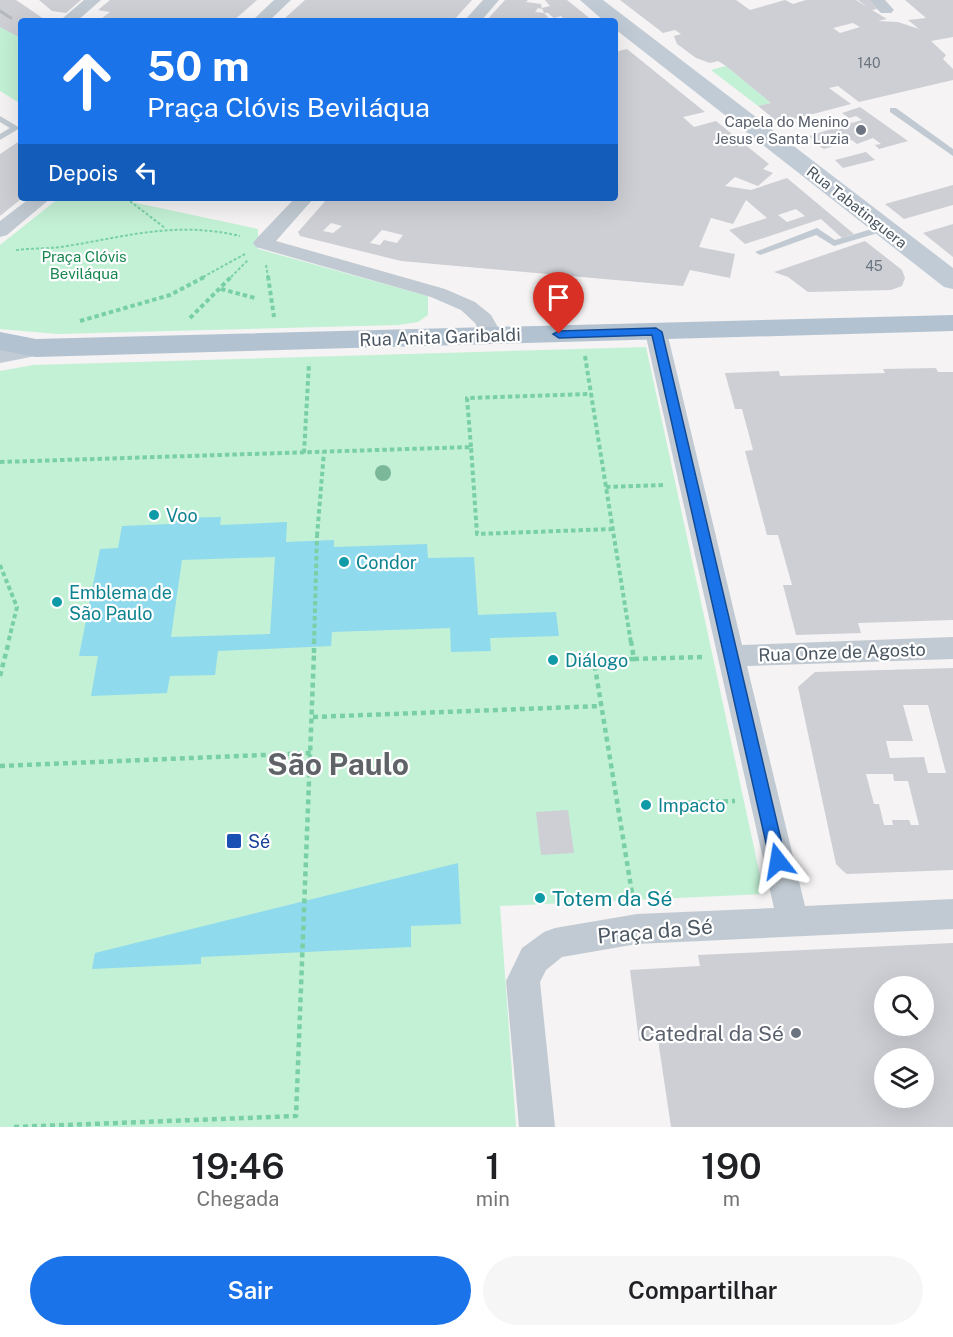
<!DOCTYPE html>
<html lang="pt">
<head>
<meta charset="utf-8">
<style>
	:root { --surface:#fff; --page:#f6f6f6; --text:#202124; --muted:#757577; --accent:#1a73e8 }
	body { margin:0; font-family:"Public Sans",sans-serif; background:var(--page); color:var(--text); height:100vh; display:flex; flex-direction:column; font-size:22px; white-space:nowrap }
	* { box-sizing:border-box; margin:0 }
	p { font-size:20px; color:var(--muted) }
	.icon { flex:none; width:33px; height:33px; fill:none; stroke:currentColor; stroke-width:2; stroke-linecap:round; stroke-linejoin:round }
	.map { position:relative; height:1127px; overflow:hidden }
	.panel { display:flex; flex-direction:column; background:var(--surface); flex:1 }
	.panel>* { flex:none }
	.guide { position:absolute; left:18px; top:18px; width:600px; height:183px; border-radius:6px; box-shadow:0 6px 24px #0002; background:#1a73e8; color:#fff; overflow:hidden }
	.tools { position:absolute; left:874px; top:976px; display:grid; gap:12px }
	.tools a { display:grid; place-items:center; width:60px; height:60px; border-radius:50%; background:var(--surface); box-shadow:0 6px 24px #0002; font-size:30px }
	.pin { position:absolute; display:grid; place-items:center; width:51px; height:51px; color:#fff; margin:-62px -26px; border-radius:50% 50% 50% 0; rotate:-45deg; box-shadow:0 0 6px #0007 }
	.pin .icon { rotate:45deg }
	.me { position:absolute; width:66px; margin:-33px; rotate:346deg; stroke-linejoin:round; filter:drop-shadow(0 0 4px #0008) }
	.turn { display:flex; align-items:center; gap:21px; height:126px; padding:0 30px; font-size:27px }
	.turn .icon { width:78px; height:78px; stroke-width:2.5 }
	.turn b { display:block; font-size:42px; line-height:51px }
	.then { display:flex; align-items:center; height:57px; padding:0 30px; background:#0003; gap:12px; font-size:22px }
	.eta { display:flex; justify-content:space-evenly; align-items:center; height:102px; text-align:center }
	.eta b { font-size:36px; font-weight:600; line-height:42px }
	.cta { display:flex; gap:12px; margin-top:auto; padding:12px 30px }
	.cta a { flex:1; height:69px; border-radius:36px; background:var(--accent); color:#fff; font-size:24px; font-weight:600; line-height:69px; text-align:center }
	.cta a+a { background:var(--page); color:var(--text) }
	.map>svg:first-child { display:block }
</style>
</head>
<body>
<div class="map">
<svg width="953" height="1127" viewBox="0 0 953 1127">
	<rect width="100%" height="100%" fill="#f5f3f3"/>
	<!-- green -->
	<path fill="#c3f1d5" d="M0,15L21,21V104L0,91Z
		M726,66L771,103L758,106L711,70Z
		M59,198H113L258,229V249L428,296V315L418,322L398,325L57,334L0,329V245Z
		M646,347L764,894L500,906L516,1127H0V371L33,365Z"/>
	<!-- water -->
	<path fill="#90daee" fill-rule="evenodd" d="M221,517L220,525L287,522L286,542L334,540V547L427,544L428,558L474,557L478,615L556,612L559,636L490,638L491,651L451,652L450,628L332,632L331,646L218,651L215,675L170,676L167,693L91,696L98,656H79L100,549L118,548L122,526L170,524L171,518ZM275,557L270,634L171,637L182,560Z
		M458,863L461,924L411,926V947L201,957V964L92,969L95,953Z"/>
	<!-- building -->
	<path fill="#cdcfd5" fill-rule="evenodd" d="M0,0H16L47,21H21V38L0,27Z
		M39,0H81L66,13L52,11Z
		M110,0H257L233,21L101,19L110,12L98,10Z
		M305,0H472L453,21H323L315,18L304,21L285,18Z
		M505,0H528L526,2L541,4L542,9L538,8L535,12L544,13L548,17L545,21H486Z
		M545,0H567L593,21H566L561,16L554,18L548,13H544L542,8L550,6Z
		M620,0H736L750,10L785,0L793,4L806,0H856L867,7L858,0H869L877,9L872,10L887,19L878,21L898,22L919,29L908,20L926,18L905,0H953V37L931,41L946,55L943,59L953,69V80L859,102L838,86L829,88L851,104L779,123L758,106L771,103L726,66L718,61L710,63L696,58L677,44L674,36L681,34L675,30L663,33ZM853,23L860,27L840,33L833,28Z
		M627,49L705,112L683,117L694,127L716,121L769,164L763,169L773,173L758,186L735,177L725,186L751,190L787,178L854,234L842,238L821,219L745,244L729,230L767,218L746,200L733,224L711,218L699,247L735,254L730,278L690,270L683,286L401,261L300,236L298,232L328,198H615V52ZM796,209L805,216L787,222L778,215ZM331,223L342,226L333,233L323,231ZM382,230L403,235L397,243L384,240L380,245L370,243Z
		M860,107L908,141L879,149L875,145L881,144L873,138L857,144L852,140L824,149L811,141L813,140L809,136L835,128L830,124L847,120L852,123L862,120L856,116L849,118L842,113Z
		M21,140V199L0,216V154Z
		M866,152L875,160L843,168L835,160Z
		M953,185V205L904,219L885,204Z
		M953,224V257L923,233Z
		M865,241L902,270L905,278L902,286L891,290L808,292L788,277L774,272Z
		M936,368L938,372H953V620L858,623L861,633L796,635L783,585H792L778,535H767L745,451L753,450L742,409H735L725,373L779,371L780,376L885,373L883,369Z
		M953,668V870L847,874L843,871L836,864L798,687L815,672ZM903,705H928L946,773H928L924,757L890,758L886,741H913ZM866,774H893L894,781H908L919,825H911L909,820H892L893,825H884L879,804H874Z
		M568,810L574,853L541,855L536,812Z
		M953,943V1127H671L658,1040L639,1041L630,970L700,966L698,955ZM885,987H924V1026H885ZM885,1059H924V1098H885Z"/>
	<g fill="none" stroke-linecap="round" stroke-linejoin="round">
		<!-- path-far2 -->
		<path stroke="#7ad0a6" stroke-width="2" stroke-dasharray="3 2" stroke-linecap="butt" d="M126,198L165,228
			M16,250C33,248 50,249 67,246C129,236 176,221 240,236
			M266,265L268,277
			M203,277L245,254
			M231,277L248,260"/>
		<!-- path-far1 -->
		<path stroke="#7ad0a6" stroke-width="4" stroke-dasharray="4.5 3" stroke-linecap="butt" d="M268,276L274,317
			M221,289L255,298
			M190,318L232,276
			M80,321L170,295L206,276
			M585,356L631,643
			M471,447L467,398L591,394
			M304,453L309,363
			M0,462L471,447L477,534L613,529
			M606,487L663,485
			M317,536L324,452
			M0,565L17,607L8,643"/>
		<!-- path -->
		<path stroke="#7ad0a6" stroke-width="4.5" stroke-dasharray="5 4" stroke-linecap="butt" d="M631,641L634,659L594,661L633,899
			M634,659L703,657
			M0,676L9,641
			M313,717L601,706
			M0,766L311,753
			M678,803L735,801
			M14,1127L296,1116L314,653"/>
		<!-- lane -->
		<path fill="#c1cad2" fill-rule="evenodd" d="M890,108H896L953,149V156L890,112Z
			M0,116L20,128L0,140V134L10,128L0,122Z
			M885,225L888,226V230L834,246L816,235L763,254L760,255L755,252L817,228L835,240Z"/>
		<!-- street -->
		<path fill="#c1cad2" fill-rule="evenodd" d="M84,0H101L77,21H65L63,18Z
			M274,0H291L269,21H252Z
			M483,0H499L481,21H464Z
			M869,0H885L894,10L891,13H881Z
			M30,198H51L7,235L0,237V221Z
			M295,198H314L276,241L445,289L475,302L491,315L503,336L500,341H484L475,323L461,310L431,297L256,247L253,243L256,239Z
			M656,325L664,327L667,332L742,645L953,637V659L747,666L805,906L953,899V929L637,944L562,957L546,970L540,982L555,1127H519L506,981L522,948L544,932L555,928L637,914L774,908L645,332L648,327Z"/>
		<!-- secondary -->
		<path fill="#c1cbd6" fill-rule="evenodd" d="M580,0H603L953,268V289L944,287L615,29V21H604Z
			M36,339L46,342L50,348L46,354L0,363V345Z"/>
		<!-- primary -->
		<path fill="#b3c2d1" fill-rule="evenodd" d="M953,315V331L36,357L0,350V332L36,339Z"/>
		<!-- rail -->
		<path stroke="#b5b8bd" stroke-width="3" d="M0,11L11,18"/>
		<!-- path-bridge-far1 -->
		<path stroke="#7ad0a6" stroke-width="4" stroke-dasharray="4.5 3" stroke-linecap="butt" d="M314,643L317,536"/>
		<!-- path-bridge -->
		<path stroke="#7ad0a6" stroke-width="4.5" stroke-dasharray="5 4" stroke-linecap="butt" d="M314,653V641"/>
	</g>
	<!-- trees -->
	<circle fill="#7bb799" cx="383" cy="473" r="8"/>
	<!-- route -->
	<path fill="#1a73e8" stroke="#114b97" stroke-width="1.5" d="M656,328L662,332L786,861L784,866L778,868L772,866L770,861L652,335L559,338L553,334L559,331Z"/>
	<!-- markers -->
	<g fill="#6b7280" stroke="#fff" stroke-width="2">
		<circle cx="861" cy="130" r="6"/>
		<circle cx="796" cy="1033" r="6"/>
	</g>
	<g fill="#0f9aa8" stroke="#fff" stroke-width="2">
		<circle cx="154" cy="515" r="6"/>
		<circle cx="344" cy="562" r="6"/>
		<circle cx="57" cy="602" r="6"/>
		<circle cx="553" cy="660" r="6"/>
		<circle cx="646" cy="805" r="6"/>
		<circle cx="540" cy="898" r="6"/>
	</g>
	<rect fill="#1a4fb4" stroke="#fff" stroke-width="2" x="226" y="833" width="16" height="16" rx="3"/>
	<g text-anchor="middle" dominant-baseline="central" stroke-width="4.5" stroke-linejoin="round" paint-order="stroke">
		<!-- far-number labels -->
		<g font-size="14" fill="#6b747e">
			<text x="869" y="63">140</text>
			<text x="874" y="266">45</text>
		</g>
		<!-- far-worship labels -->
		<g font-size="15" fill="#5b616d" stroke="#fff" text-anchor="end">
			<text x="849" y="121">Capela do Menino<tspan x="849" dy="17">Jesus e Santa Luzia</tspan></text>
		</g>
		<!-- far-street labels -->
		<g font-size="15" fill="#4a5661" stroke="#fff">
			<text transform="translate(857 207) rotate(38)">Rua Tabatinguera</text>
		</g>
		<!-- far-park labels -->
		<g font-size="15" fill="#17864f" stroke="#fff">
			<text x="84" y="256">Praça Clóvis<tspan x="84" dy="17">Beviláqua</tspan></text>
		</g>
		<!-- street labels -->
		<g font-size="18" fill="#4a5661" stroke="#fff">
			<text transform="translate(440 337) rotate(-2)">Rua Anita Garibaldi</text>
			<text transform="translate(842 652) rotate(-2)">Rua Onze de Agosto</text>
		</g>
		<!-- culture labels -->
		<g font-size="18" fill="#0d838f" stroke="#fff" text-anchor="start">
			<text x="166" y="515">Voo</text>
			<text x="356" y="562">Condor</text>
			<text x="69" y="592">Emblema de<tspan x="69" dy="21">São Paulo</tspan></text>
			<text x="565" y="660">Diálogo</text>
			<text x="658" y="805">Impacto</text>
		</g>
		<!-- transit labels -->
		<g font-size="18" fill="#164399" stroke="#fff" text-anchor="start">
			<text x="248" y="841">Sé</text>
		</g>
		<!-- near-culture labels -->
		<g font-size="21" fill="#0d838f" stroke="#fff" text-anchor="start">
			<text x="552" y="898">Totem da Sé</text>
		</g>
		<!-- near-street labels -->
		<g font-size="21" fill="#4a5661" stroke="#fff">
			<text transform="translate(655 931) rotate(-5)">Praça da Sé</text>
		</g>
		<!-- near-worship labels -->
		<g font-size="21" fill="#5b616d" stroke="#fff" text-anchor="end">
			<text x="784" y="1033">Catedral da Sé</text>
		</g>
		<!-- town labels -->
		<g font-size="30" font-weight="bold" fill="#5f6368" stroke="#fff">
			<text x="338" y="764">São Paulo</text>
		</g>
	</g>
</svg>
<div class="tools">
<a><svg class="icon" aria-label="search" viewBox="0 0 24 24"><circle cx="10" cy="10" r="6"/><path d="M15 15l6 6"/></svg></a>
<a><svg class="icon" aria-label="layers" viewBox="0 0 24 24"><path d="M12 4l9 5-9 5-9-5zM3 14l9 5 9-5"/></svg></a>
</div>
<div class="pin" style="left:559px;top:334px;background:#d93025"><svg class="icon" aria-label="arrive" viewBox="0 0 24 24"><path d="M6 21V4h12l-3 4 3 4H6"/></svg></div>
<svg class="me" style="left:778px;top:861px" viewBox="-20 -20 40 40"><path d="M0-17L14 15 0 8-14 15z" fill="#1a73e8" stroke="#fff" stroke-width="4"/></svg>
<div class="guide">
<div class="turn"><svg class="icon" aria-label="ahead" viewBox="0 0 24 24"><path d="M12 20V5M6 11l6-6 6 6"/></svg><div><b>50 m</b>Praça Clóvis Beviláqua</div></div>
<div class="then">Depois<svg class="icon" aria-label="left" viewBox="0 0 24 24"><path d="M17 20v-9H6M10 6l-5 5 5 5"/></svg></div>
</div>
</div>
<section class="panel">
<div class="eta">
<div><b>19:46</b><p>Chegada</p></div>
<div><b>1</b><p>min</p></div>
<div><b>190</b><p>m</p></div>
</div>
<div class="cta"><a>Sair</a><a>Compartilhar</a></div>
</section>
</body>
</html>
